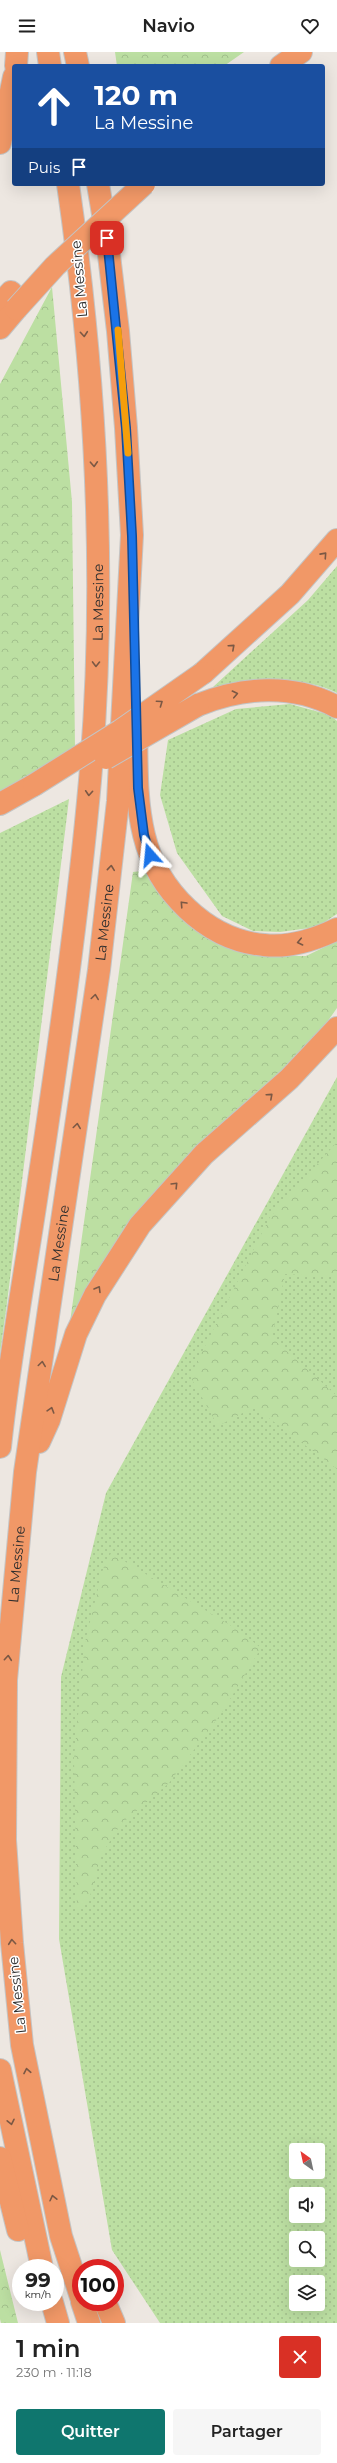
<!DOCTYPE html>
<html lang="fr">
<head>
<meta charset="utf-8">
<style>
	:root { --surface:#fff; --page:#f6f6f6; --text:#222; --muted:#767676; --accent:#0f766e }
	body { margin:0; font-family:Montserrat,sans-serif; background:var(--page); color:var(--text); height:100vh; display:flex; flex-direction:column; font-size:15px; white-space:nowrap }
	* { box-sizing:border-box; margin:0 }
	p { font-size:13px; color:var(--muted) }
	.icon { flex:none; width:22px; height:22px; fill:none; stroke:currentColor; stroke-width:2; stroke-linecap:round; stroke-linejoin:round }
	.map { position:relative; height:2271px; overflow:hidden }
	.sheet { display:flex; flex-direction:column; background:var(--surface); flex:1 }
	.sheet>* { flex:none }
	.top-card { position:absolute; left:12px; top:12px; width:313px; height:122px; border-radius:4px; box-shadow:0 4px 16px #0002; background:#1a4fa0; color:#fff; overflow:hidden }
	.needle { width:26px; rotate:327deg }
	.fabs { position:absolute; left:289px; top:2091px; display:grid; gap:8px }
	.fabs a { display:grid; place-items:center; width:36px; height:36px; border-radius:4px; background:var(--surface); box-shadow:0 4px 16px #0002; font-size:20px }
	.speed { position:absolute; left:12px; top:2207px; display:flex; gap:8px; font-size:20px; font-weight:700; text-align:center }
	.speed>* { display:grid; place-content:center; width:52px; height:52px; border-radius:50%; background:var(--surface); box-shadow:0 4px 16px #0002; line-height:1 }
	.speed small { font-size:10px; font-weight:400 }
	.speed .limit { border:6px solid #d22; background:#fff; color:#111 }
	.pin { position:absolute; display:grid; place-items:center; width:34px; height:34px; color:#fff; margin:-17px; border-radius:8px; box-shadow:0 2px 6px #0006 }
	.me { position:absolute; width:44px; margin:-22px; rotate:342deg; stroke-linejoin:round; filter:drop-shadow(0 0 3px #0008) }
	.turn { display:flex; align-items:center; gap:14px; height:84px; padding:0 16px; font-size:18px }
	.turn .icon { width:52px; height:52px; stroke-width:2.5 }
	.turn b { display:block; font-size:28px; line-height:34px }
	.then { display:flex; align-items:center; height:38px; padding:0 16px; background:#0003; gap:8px; font-size:15px }
	.round { display:grid; place-items:center; flex:none; width:42px; height:42px; border-radius:4px; background:var(--page) }
	.headline { display:flex; align-items:center; justify-content:space-between; height:68px; padding:0 16px }
	h1 { font-size:24px; font-weight:600; line-height:30px }
	.cta { display:flex; gap:8px; margin-top:auto; padding:8px 16px }
	.cta a { flex:1; height:46px; border-radius:4px; background:var(--accent); color:#fff; font-size:16px; font-weight:600; line-height:46px; text-align:center }
	.cta a+a { background:var(--page); color:var(--text) }
	header { display:flex; justify-content:space-between; align-items:center; height:52px; padding:0 16px; background:var(--surface); font-size:18px; font-weight:600 }
	.map>svg:first-child { display:block }
</style>
</head>
<body>
<header><svg class="icon" aria-label="menu" viewBox="0 0 24 24"><path d="M4 6h16M4 12h16M4 18h16"/></svg>Navio<svg class="icon" aria-label="heart" viewBox="0 0 24 24"><path d="M12 20l-8-8c-3-5 5-10 8-4 3-6 11-1 8 4z"/></svg></header>
<div class="map">
<svg width="337" height="2271" viewBox="0 0 337 2271">
	<defs>
		<pattern id="grass-dots" width="8" height="8" patternUnits="userSpaceOnUse"><rect width="8" height="8" fill="#bcdfa2"/><path d="M2 2h.1M6 6h.1" fill="none" stroke="#a2c08c" stroke-width="1.8" stroke-linecap="round"/></pattern>
		<pattern id="forest-crowns" width="20" height="18" patternUnits="userSpaceOnUse"><rect width="20" height="18" fill="#bcdfa2"/><path d="M2 6a3 3 0 1 1 6 0M12 15a3 3 0 1 1 6 0" fill="none" stroke="#a2c08c"/></pattern>
	</defs>
	<rect width="100%" height="100%" fill="#ede7e1"/>
	<!-- grass -->
	<path fill="url(#grass-dots)" fill-rule="evenodd" d="M337,514V641C297,621 257,632 215,639L213,635L308,548Z
		M290,652L330,663L337,669V862L317,875L280,880L253,879L222,864L177,801L160,743L168,688L236,657Z
		M69,747L7,1251L0,1301V781Z
		M337,1025V2271H160L112,2198L59,1887L61,1625L106,1441ZM296,2098H318V2120H296ZM296,2142H318V2164H296ZM296,2186H318V2208H296ZM296,2230H318V2252H296Z"/>
	<!-- forest -->
	<path fill="url(#forest-crowns)" d="M115,0H244L224,14H117Z
		M52,235L72,450L75,695L0,741V332Z
		M150,818L167,851L197,879L222,892L264,904H306L337,889V956L313,990L224,1070L111,1198L70,1270L133,820Z
		M337,1090V1225L285,1222L272,1286L337,1344V1417L254,1355L218,1374L190,1324L270,1165Z
		M111,1501L238,1578L261,1596L221,1662L169,1731L121,1772L101,1803L89,1848L77,1857L74,1706L85,1590L103,1517Z
		M0,2198L18,2271H1L0,2267Z"/>
	<g fill="none" stroke-linecap="round" stroke-linejoin="round">
		<!-- highway casing -->
		<g stroke="#c4c4c4" stroke-width="24">
			<g id="highway">
				<path d="M48,0L50,14"/>
				<path d="M75,0L78,14"/>
				<path d="M16,14L17,0"/>
				<path d="M281,14L301,0"/>
				<path d="M0,91L14,25"/>
				<path d="M0,252L11,240"/>
				<path d="M0,276L16,257"/>
				<path d="M203,621L290,542L337,488"/>
				<path d="M198,653C243,635 293,631 337,655"/>
				<path d="M136,671C137,708 135,746 144,783C157,838 206,888 264,893C289,896 314,888 337,877"/>
				<path d="M0,752L34,733"/>
				<path d="M39,1390L49,1368L76,1282L95,1243L140,1173L204,1102L289,1027L337,976"/>
				<path id="s1" d="M0,1395C8,1317 22,1239 34,1161C55,1025 75,888 88,750C108,546 97,334 68,132"/>
				<path d="M0,2018L42,2216"/>
				<path d="M0,2106L18,2178"/>
				<path id="s2" d="M81,2245L61,2184L22,1993L12,1891L5,1788L6,1628L25,1420L99,918L118,749L132,483L126,376L118,279L107,186L98,132"/>
				<path d="M52,2250L58,2271"/>
				<path d="M82,2250L89,2271"/>
				<path d="M105,2250L114,2271"/>
			</g>
		</g>
		<!-- highway -->
		<use href="#highway" stroke="#f19867" stroke-width="22"/>
		<!-- highway-bridge casing -->
		<g stroke="#c4c4c4" stroke-width="24" stroke-linecap="butt">
			<path id="highway-bridge" d="M16,257L55,214L144,132
				M106,706L198,653
				M34,733L120,679L203,621"/>
		</g>
		<!-- highway-bridge -->
		<use href="#highway-bridge" stroke="#f19867" stroke-width="22"/>
	</g>
	<!-- one-way arrows -->
	<defs><path id="oneway-chevron" d="M-2-3.5L2.5 0L-2 3.5" fill="none" stroke-width="1.6" stroke-linecap="round" stroke-linejoin="round"/></defs>
	<g stroke="#7b5844">
		<use href="#oneway-chevron" transform="translate(84 282) rotate(85)"/>
		<use href="#oneway-chevron" transform="translate(94 412) rotate(87)"/>
		<use href="#oneway-chevron" transform="translate(324 503) rotate(-48)"/>
		<use href="#oneway-chevron" transform="translate(232 595) rotate(-42)"/>
		<use href="#oneway-chevron" transform="translate(96 612) rotate(91)"/>
		<use href="#oneway-chevron" transform="translate(235 642) rotate(-12)"/>
		<use href="#oneway-chevron" transform="translate(160 651) rotate(-35)"/>
		<use href="#oneway-chevron" transform="translate(89 741) rotate(94)"/>
		<use href="#oneway-chevron" transform="translate(111 816) rotate(-84)"/>
		<use href="#oneway-chevron" transform="translate(183 852) rotate(-133)"/>
		<use href="#oneway-chevron" transform="translate(300 890) rotate(168)"/>
		<use href="#oneway-chevron" transform="translate(95 945) rotate(-82)"/>
		<use href="#oneway-chevron" transform="translate(270 1044) rotate(-42)"/>
		<use href="#oneway-chevron" transform="translate(77 1074) rotate(-82)"/>
		<use href="#oneway-chevron" transform="translate(175 1133) rotate(-46)"/>
		<use href="#oneway-chevron" transform="translate(98 1237) rotate(-59)"/>
		<use href="#oneway-chevron" transform="translate(42 1312) rotate(-82)"/>
		<use href="#oneway-chevron" transform="translate(51 1358) rotate(-73)"/>
		<use href="#oneway-chevron" transform="translate(8 1606) rotate(-85)"/>
		<use href="#oneway-chevron" transform="translate(12 1890) rotate(-95)"/>
		<use href="#oneway-chevron" transform="translate(27 2019) rotate(-101)"/>
		<use href="#oneway-chevron" transform="translate(11 2070) rotate(78)"/>
		<use href="#oneway-chevron" transform="translate(53 2146) rotate(-103)"/>
	</g>
	<g fill="none" stroke-linecap="round" stroke-linejoin="round">
		<!-- route casing -->
		<g stroke="#114b97" stroke-width="10">
			<path id="route" d="M107,186L126,376L132,484L138,736L144,783L150,803"/>
		</g>
		<!-- route -->
		<use href="#route" stroke="#1a73e8" stroke-width="7"/>
		<!-- slow -->
		<path stroke="#f59e0b" stroke-width="7" d="M118,278L128,401"/>
	</g>
	<g text-anchor="middle" dominant-baseline="central" stroke-width="3" stroke-linejoin="round" paint-order="stroke">
		<!-- street labels -->
		<g font-size="14" fill="#2d2d2d" stroke="#fff">
			<text transform="translate(79 227) rotate(-95)">La Messine</text>
			<text stroke="none"><textPath href="#s1" startOffset="851">La Messine</textPath></text>
			<text stroke="none"><textPath href="#s2" startOffset="1389">La Messine</textPath></text>
			<text stroke="none"><textPath href="#s2" startOffset="1065">La Messine</textPath></text>
			<text stroke="none"><textPath href="#s2" startOffset="741">La Messine</textPath></text>
			<text transform="translate(17 1943) rotate(-96)">La Messine</text>
		</g>
	</g>
</svg>
<div class="fabs">
<a><svg class="needle" viewBox="-14 -14 28 28"><path d="M0-13l5 13h-10z" fill="#e53935"/><path d="M0 13l5-13h-10z" fill="#767676"/></svg></a>
<a><svg class="icon" aria-label="sound" viewBox="0 0 24 24"><path d="M4 9h4l5-4v14l-5-4H4zM17 9q2 3 0 6"/></svg></a>
<a><svg class="icon" aria-label="search" viewBox="0 0 24 24"><circle cx="10" cy="10" r="6"/><path d="M15 15l6 6"/></svg></a>
<a><svg class="icon" aria-label="layers" viewBox="0 0 24 24"><path d="M12 4l9 5-9 5-9-5zM3 14l9 5 9-5"/></svg></a>
</div>
<div class="speed"><div>99<small>km/h</small></div><div class="limit">100</div></div>
<div class="pin" style="left:107px;top:186px;background:#d93025"><svg class="icon" aria-label="arrive" viewBox="0 0 24 24"><path d="M6 21V4h12l-3 4 3 4H6"/></svg></div>
<svg class="me" style="left:150px;top:803px" viewBox="-20 -20 40 40"><path d="M0-17L14 15 0 8-14 15z" fill="#1a73e8" stroke="#fff" stroke-width="4"/></svg>
<div class="top-card">
<div class="turn"><svg class="icon" aria-label="ahead" viewBox="0 0 24 24"><path d="M12 20V5M6 11l6-6 6 6"/></svg><div><b>120 m</b>La Messine</div></div>
<div class="then">Puis<svg class="icon" aria-label="arrive" viewBox="0 0 24 24"><path d="M6 21V4h12l-3 4 3 4H6"/></svg></div>
</div>
</div>
<section class="sheet">
<div class="headline"><div><h1>1 min</h1><p>230 m · 11:18</p></div><a class="round" style="background:#d93025;color:#fff"><svg class="icon" aria-label="close" viewBox="0 0 24 24"><path d="M6 6l12 12M18 6L6 18"/></svg></a></div>
<div class="cta"><a>Quitter</a><a>Partager</a></div>
</section>
</body>
</html>
